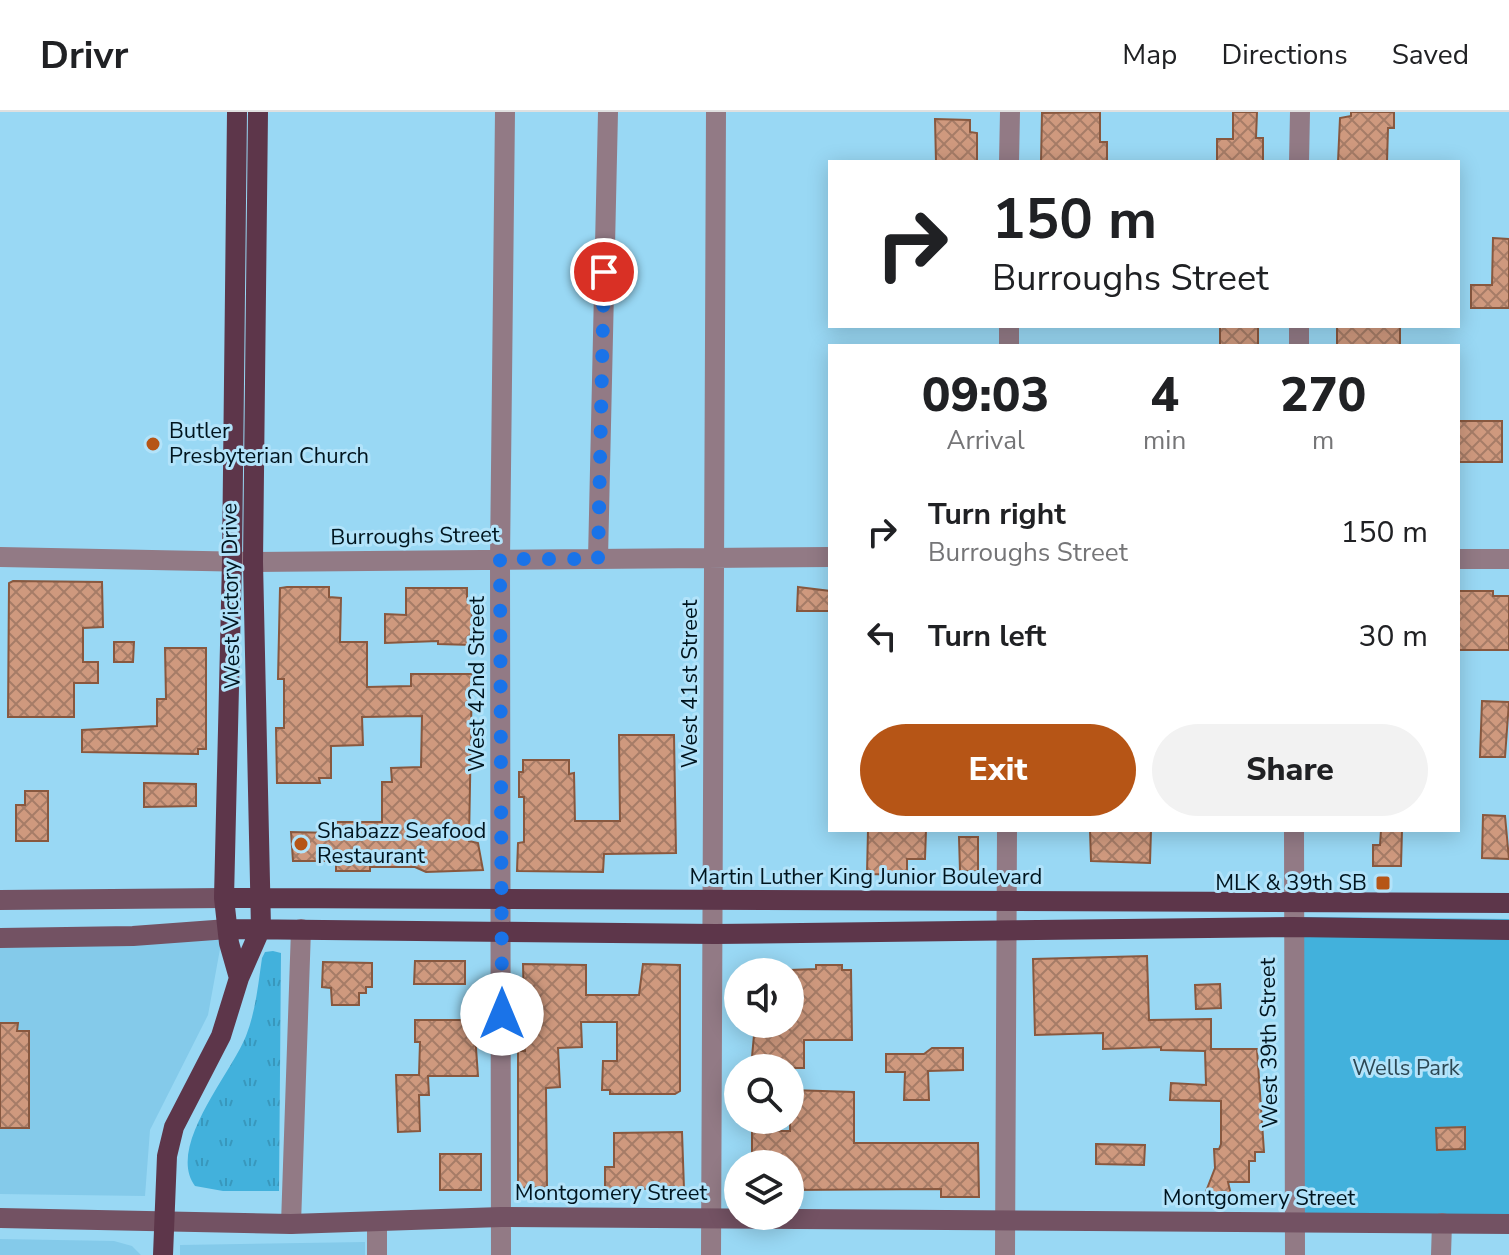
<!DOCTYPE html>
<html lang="en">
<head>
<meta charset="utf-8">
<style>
	:root { --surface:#fff; --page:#f2f2f2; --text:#202124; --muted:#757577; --line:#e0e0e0; --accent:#b65516 }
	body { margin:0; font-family:"Nunito Sans",sans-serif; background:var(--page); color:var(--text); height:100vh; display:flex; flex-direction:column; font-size:30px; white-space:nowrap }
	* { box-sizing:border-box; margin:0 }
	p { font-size:26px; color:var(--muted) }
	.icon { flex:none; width:44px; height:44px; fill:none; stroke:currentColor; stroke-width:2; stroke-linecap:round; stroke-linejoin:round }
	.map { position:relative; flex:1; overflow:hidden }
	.drawer { position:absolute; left:828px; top:232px; width:632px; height:488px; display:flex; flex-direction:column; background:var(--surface); border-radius:0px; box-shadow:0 4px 20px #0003 }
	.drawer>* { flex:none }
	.top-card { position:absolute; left:828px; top:48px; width:632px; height:168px; border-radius:0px; box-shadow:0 4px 20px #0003; background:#fff; color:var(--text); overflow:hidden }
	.fabs { position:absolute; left:724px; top:846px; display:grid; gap:16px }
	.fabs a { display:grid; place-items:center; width:80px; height:80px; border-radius:50%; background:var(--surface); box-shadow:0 4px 20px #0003; font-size:40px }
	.pin { position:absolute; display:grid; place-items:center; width:68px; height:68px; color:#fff; margin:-34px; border:4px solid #fff; border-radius:50%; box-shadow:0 2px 8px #0007 }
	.me { position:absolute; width:88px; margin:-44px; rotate:0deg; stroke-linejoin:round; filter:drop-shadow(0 0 6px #0008) }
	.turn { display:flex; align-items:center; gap:28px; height:168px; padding:0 32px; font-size:36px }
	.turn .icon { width:104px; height:104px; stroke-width:2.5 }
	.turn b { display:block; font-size:56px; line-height:68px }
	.eta { display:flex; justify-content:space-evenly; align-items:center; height:136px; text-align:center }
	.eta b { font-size:48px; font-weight:800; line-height:56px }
	.action { display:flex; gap:16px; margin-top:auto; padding:16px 32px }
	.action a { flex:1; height:92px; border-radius:48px; background:var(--accent); color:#fff; font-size:32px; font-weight:800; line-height:92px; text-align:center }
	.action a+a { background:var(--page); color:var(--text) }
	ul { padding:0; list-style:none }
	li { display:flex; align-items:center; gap:24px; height:104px; padding:0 32px }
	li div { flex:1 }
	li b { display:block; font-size:30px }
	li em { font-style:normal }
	header { display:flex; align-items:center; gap:48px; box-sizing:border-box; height:112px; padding:0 40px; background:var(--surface); border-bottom:2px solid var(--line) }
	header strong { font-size:38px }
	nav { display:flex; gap:44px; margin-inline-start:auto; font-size:28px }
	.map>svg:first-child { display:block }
</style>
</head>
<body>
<header>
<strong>Drivr</strong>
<nav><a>Map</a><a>Directions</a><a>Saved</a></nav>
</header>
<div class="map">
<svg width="1509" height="1143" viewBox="0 0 1509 1143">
	<defs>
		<pattern id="grass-tufts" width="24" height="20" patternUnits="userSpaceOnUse" patternTransform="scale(2)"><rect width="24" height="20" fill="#42b1dc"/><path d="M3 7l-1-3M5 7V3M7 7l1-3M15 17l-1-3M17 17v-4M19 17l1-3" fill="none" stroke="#3897bc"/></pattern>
		<pattern id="building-cross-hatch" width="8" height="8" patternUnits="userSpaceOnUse" patternTransform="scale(2)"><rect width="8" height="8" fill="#cf997e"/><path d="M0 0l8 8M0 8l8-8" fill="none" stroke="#a67c67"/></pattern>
	</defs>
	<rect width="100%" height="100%" fill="#99d8f4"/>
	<!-- built -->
	<path fill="#84caea" d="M224,815L208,903L150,1018L145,1084L0,1082V821Z
		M0,1127L114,1129L132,1134L141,1143H0Z
		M365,1130V1143H180V1133Z"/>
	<!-- grass -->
	<path fill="url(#grass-tufts)" d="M273,839L281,841L279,1079H223L195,1074C166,1035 231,962 246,924C256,898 258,873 262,846L265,840Z"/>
	<!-- green -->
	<path fill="#42b1dc" d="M1303,805L1509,807V1106L1304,1104Z"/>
	<!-- building -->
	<path fill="url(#building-cross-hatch)" stroke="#88583f" stroke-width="2" d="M1100,0V30H1107V50H1041L1042,1Z
		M1233,0H1257L1256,26H1263V50H1217V27H1233Z
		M1351,0H1394V16H1388L1387,50H1338L1340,6L1351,4Z
		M935,7L970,8V20L977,21V50H936Z
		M1493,126L1509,127V196H1471V173H1492Z
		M1220,214H1258V234H1220Z
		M1337,214H1400V234H1337Z
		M1458,309H1502V350H1458Z
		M13,469L102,470L103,515L83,516V550H98V571H74V605H8L9,471Z
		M287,475H329V485L341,486L340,530H367V575L411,574V562H472L469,729L478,731L483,758L426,760L415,755H370V759H336V749H293L291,720L333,721L337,710H382V670H392L391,656L421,655L422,604L362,605L363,633L331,634V666H319L320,671H277L276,616H284V567H278L280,476Z
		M798,475L830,479V499H797Z
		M406,476H467V488H472V533L438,532V529L385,531V502L406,503Z
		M1458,479H1493V484H1509V538H1458Z
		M114,530H134L133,550H114Z
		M165,536H206V637H198V642L82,640V618L157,614V587H166Z
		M1482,589L1509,590L1505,645H1480Z
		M619,623H674L676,741L604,742L603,760L517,759L518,731L524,730V685H519V660H523V648H569V662L574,661L575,709H620Z
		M144,671L196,672V694L144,695Z
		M25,679H48V729H16V693H25Z
		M1483,703L1505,704L1509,747L1482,746Z
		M868,718H926L925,747H907V763L867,762Z
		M1090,718H1151L1150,751L1091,749Z
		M1381,718H1402L1401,754H1373V733H1380Z
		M959,725H978V759H960Z
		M1147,844L1149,908L1211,907V937H1257L1264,1040H1255V1049H1249V1070H1228L1231,1083L1205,1082L1215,1056L1214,1037H1219L1221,1032V989L1170,988L1171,971L1206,973L1205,939L1161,938V935L1103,937V921L1035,923L1033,847Z
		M415,849H465V872H414Z
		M323,850L372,851V875H366V881H359V893H332L331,876L322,875Z
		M523,852L586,853V883H639L643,852L680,853V979L675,982H610V978H602L603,949H617V910H581L582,935L558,936L560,975L546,976L547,1075L518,1076V939H525Z
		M816,853H842V858H851L852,928H804V956H751L755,912H790V858L816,857Z
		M1220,872L1221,896L1196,897L1195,873Z
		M415,908H474L478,964H428L429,983H419L420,1019L398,1020L396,963H419L420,930H415Z
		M0,911H18L17,919H29V1016H0Z
		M932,936H963V958L928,959L929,988H904L905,960H886V942H924Z
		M790,978L854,980V1031H978L979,1085H941V1077L790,1078V1052H752V1019H790Z
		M1465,1015V1037L1437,1038L1436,1016Z
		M682,1020L684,1077H605V1055H614V1021Z
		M1096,1032L1145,1033L1144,1053L1096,1052Z
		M440,1042H481V1078H440Z"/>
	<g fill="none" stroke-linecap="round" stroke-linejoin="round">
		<!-- minor -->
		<path stroke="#927a85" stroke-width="20" d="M1009,50L1010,0
			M1299,50L1300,0
			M1009,234V214
			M1299,234V214
			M0,445L253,450L830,445
			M598,447L608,0
			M1458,447H1509
			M1294,718L1295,1143
			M291,1112L301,817
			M377,1143V1110
			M501,1143L500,447L505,0
			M711,1143L716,0
			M1005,1143L1007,718
			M1441,1143L1442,1111"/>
		<!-- secondary -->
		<path stroke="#735263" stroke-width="20" d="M0,788L224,786
			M0,826L133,824L228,817
			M0,1106L291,1112L501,1105L1509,1112"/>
		<!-- primary -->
		<path stroke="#5d364a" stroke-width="20" d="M237,0L232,449L224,786L229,831L239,866
			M224,786L1509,791
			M228,817L715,822L1292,815L1509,818
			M163,1143L167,1044L174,1015L221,924L239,866L261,816L253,450L258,0"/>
	</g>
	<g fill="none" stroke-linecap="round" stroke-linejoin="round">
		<!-- route -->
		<path stroke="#1a73e8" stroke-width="14" stroke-dasharray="0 25.2" d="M502,902L500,447H598L604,160"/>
	</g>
	<!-- markers -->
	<g fill="#b65516" stroke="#b2e3fa" stroke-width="3">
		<circle cx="153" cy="332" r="8"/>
		<circle cx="301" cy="732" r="8"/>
		<rect x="1375" y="763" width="16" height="16" rx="4"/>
	</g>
	<g text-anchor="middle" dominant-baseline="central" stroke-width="6" stroke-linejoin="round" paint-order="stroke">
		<!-- poi labels -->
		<g font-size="22" fill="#00151f" stroke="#b2e3fa" text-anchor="start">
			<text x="169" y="319">Butler<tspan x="169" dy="25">Presbyterian Church</tspan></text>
			<text x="317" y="719">Shabazz Seafood<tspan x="317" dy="25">Restaurant</tspan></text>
			<text x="1367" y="771" text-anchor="end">MLK &amp; 39th SB</text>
		</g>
		<!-- street labels -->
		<g font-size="22" fill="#00151f" stroke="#b2e3fa">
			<text transform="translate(415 424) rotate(-1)">Burroughs Street</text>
			<text transform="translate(231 484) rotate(-91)">West Victory Drive</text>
			<text transform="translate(477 572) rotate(-90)">West 42nd Street</text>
			<text transform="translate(690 572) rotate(-90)">West 41st Street</text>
			<text x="866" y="765">Martin Luther King Junior Boulevard</text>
			<text transform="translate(1269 931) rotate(-91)">West 39th Street</text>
			<text x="611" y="1081">Montgomery Street</text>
			<text x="1259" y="1086">Montgomery Street</text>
		</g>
		<!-- park labels -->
		<g font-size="22" fill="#2c4753" stroke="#b2e3fa">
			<text x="1406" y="956">Wells Park</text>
		</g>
	</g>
</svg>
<div class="fabs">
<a><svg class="icon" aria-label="sound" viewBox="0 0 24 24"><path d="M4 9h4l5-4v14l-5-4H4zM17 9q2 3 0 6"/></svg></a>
<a><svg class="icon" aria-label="search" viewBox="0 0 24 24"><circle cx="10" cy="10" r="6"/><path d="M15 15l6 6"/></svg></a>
<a><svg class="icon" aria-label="layers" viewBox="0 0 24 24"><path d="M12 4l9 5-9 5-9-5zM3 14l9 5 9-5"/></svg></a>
</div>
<div class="pin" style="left:604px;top:160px;background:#d93025"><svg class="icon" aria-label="arrive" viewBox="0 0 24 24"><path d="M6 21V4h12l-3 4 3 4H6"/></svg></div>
<svg class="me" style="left:502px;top:902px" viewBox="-20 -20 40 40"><circle r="19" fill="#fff"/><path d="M0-13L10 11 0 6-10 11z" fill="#1a73e8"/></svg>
<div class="top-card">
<div class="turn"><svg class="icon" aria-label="right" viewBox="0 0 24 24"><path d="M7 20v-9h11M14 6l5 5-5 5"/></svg><div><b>150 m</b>Burroughs Street</div></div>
</div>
<section class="drawer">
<div class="eta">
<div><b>09:03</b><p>Arrival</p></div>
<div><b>4</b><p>min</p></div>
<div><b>270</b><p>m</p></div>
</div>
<ul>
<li><svg class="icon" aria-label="right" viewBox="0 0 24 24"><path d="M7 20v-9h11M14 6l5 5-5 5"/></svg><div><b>Turn right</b><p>Burroughs Street</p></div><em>150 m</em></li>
<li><svg class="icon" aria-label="left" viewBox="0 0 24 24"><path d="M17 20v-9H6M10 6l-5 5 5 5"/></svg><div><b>Turn left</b></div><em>30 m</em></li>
</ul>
<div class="action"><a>Exit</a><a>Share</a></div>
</section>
</div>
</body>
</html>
